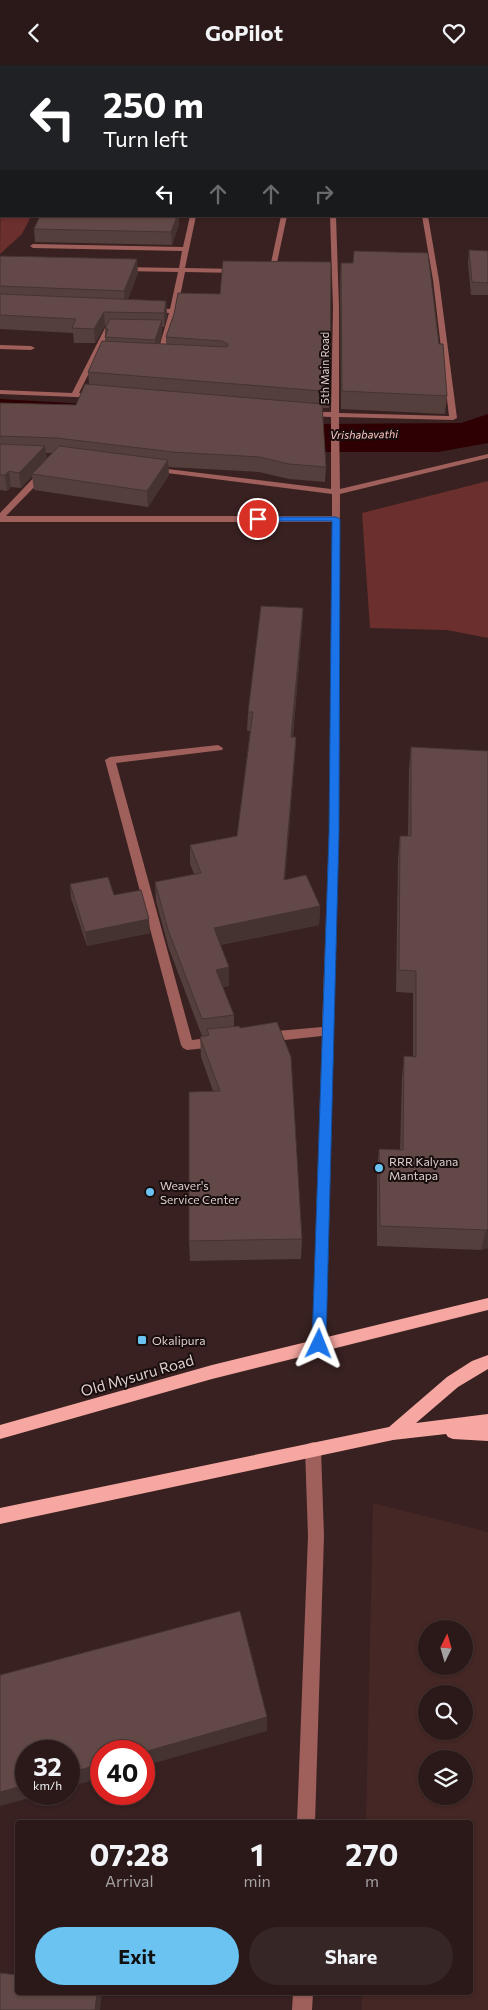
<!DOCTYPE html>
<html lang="en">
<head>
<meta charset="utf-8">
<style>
	:root { --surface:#2a1918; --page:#362625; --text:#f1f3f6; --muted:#a5a0a2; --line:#463837; --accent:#6bc3f2 }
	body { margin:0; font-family:Commissioner,sans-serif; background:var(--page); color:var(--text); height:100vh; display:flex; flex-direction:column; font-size:19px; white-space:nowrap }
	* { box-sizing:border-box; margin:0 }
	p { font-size:16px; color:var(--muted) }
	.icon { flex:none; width:28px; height:28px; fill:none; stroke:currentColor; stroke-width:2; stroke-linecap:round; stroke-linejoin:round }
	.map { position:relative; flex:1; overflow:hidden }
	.details { position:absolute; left:15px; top:1755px; width:458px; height:175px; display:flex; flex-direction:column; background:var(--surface); border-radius:5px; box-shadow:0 1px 4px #0004,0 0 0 1px var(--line) }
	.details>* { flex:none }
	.hud { position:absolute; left:0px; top:0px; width:489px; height:152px; box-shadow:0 1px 4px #0004,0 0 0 1px var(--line); background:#202124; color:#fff; overflow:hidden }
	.needle { width:32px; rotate:5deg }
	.controls { position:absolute; left:418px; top:1555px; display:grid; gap:10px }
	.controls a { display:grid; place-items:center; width:55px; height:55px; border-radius:50%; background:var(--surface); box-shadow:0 1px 4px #0004,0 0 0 1px var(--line); font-size:25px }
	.speed { position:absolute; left:15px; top:1675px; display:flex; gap:10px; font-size:25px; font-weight:700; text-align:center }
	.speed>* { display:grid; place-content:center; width:65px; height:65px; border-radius:50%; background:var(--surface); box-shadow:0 1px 4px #0004,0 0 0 1px var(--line); line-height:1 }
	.speed small { font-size:12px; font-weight:400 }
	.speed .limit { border:8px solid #d22; background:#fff; color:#111 }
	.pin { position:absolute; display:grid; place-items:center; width:42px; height:42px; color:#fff; margin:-21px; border:2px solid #fff; border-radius:50%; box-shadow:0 1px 5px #0007 }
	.me { position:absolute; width:55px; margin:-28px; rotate:2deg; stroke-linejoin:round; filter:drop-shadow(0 0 4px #0008) }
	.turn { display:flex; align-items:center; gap:18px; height:105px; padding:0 20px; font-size:22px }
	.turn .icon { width:65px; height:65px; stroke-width:2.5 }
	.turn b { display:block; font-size:35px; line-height:42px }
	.lanes { display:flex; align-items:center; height:48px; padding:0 20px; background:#0003; justify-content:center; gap:25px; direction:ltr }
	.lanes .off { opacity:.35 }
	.eta { display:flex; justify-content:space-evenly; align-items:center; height:85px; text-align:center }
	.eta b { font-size:30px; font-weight:700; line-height:35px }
	.action { display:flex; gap:10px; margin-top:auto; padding:10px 20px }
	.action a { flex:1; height:58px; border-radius:30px; background:var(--accent); color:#111; font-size:20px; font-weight:700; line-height:58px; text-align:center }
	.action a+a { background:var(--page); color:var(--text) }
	header { display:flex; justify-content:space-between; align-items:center; height:65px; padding:0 20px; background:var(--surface); font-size:22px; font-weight:700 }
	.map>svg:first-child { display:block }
</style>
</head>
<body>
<header><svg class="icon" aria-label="back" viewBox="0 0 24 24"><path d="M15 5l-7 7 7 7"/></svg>GoPilot<svg class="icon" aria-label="heart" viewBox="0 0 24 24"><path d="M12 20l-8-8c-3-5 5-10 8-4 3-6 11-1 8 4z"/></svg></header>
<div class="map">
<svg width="488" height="1945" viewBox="0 0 488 1945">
	<rect width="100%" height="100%" fill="#382120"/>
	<!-- built -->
	<path fill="#452725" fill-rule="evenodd" d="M373,1438L488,1467V1945H362V1928H470V1758L366,1757ZM426,1564H464V1601H426ZM426,1629H464V1666H426ZM426,1694H464V1731H426Z"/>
	<!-- green -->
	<path fill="#6b2f2d" d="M1,122V151H31L22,169L0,189Z
		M488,416V573L447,565L370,563L362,448Z"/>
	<!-- water -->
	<path fill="#2e0003" d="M0,334L172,344L317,359L461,358L488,349V378L438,387H307L0,350Z"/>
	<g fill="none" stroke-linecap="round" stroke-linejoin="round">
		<!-- minor -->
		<path fill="#9f5f5b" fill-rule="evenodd" d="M334,0H340V1H335Z
			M0,6L1,7V9L0,10Z
			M0,115H1V119H0Z
			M190,151H196L185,203L238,204L241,206L238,208L185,207L173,266L164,293L160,295L156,293L169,248L150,247L147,245L150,243L170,244L178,207L121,206L118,204L121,202L179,203L182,186L33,183L30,181L33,179L183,182Z
			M281,151H287L275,207L272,209L269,207Z
			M330,151H336L339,242V348L449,351L433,215L422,151H428L439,215L457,353L453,355L339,352L340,424L488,389V393L340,429L339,768L326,1279L324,1284L319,1286L314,1284L312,1279L322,971L266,977L262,975L260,972L262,969L266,967L322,962L329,768L332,457H0V448L42,404H45L49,406L48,408L6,451H332V429L151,406L147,404L151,402L331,424V352L307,351L303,349L307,347H331L333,242Z
			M105,263H119L123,265L110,267L99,288L112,289L116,291L112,293L97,292L79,328L97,329H100V333L0,329V325L72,328Z
			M0,280L31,281L35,283L31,285L0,284Z
			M218,680L223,683L222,685L116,698L192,975L216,972L220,974L222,977L220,980L216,982L187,985L183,983L181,980L105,695L110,692Z
			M313,1377L319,1379L321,1384L324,1471L315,1758H297L308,1471L305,1384L307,1379Z
			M293,1928H313L312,1945H292Z"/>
		<!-- major -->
		<path fill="#f6a7a1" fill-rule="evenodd" d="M488,1233V1245L212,1314L0,1374V1360L212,1300Z
			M488,1290V1304L458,1322L416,1358L488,1349V1376L453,1374L448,1372L446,1369L393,1375L0,1459V1443L389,1362L447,1312L472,1296Z"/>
	</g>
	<!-- wall -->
	<path fill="#543f3d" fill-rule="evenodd" d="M1,8V101H0V9Z
		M40,151H182V152H179V159L172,180L35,177L34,164Z
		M469,185L488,186V230H471L468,198Z
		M0,191L138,208L128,234L166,236L167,250L164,262H162V270L159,279H166V272L174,249L330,324L329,343H322L326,402L325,417L289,414L259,407L168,402L169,410L148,442L34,425L32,411L21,423L11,422L7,426L0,425V338L76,340L89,319L88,307L105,276V264L106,261H105L95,278H74L73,268L0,264ZM46,388H53L47,394Z
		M341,198L439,279L447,331L445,349L341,344L340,215Z
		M303,543L302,562L293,672H296L295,691L285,814L320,841L319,860L220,880L229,921L223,922L234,950V961L302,1174L301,1194L190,1196L189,1176L213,1026L201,992L200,972L202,971L169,884L156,836L155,817L194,809L190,799V780L237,771L250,666H247L248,647Z
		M411,682L488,686V1183L481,1185L377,1181V1104L379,1084L400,1085L402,1012L404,991L413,992V928L396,927L398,793L400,771H408L409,704Z
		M70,819L114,830L150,868L87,881L71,833Z"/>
	<!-- shaded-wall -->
	<path fill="#453332" d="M177,151H179V159L172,180L171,167Z
		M137,194L138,208L125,240L124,226Z
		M166,236L167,250L164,262V248Z
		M104,247L105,261L95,278L94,264Z
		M162,255V270L156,290L155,275Z
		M45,381L47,396L32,409V411L21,423L19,408Z
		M168,395L169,410L148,442L147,426Z
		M9,406L11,422L7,426L5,410Z
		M303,543L302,562L291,690V672Z
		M296,672L295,691L283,834L284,815Z
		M320,841L319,860L214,881V863Z
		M149,854L150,868L87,881L85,867Z
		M229,902V921L217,923L216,905Z
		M488,1164V1183L481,1185L486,1165Z
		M267,1652V1666L144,1701V1687Z
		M101,1699V1713L69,1722V1708Z
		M26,1720V1729H44L0,1741V1727Z
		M97,1928H102L100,1945H95Z"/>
	<!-- building -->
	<path fill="#624947" stroke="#453332" d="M0,0H182V1H1V6Z
		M1,8V89H0V68H1V62H0V34H1V27H0V9Z
		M40,151H177L171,167L34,164Z
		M469,185L488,186V218L472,217Z
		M354,186L428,188L439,279H443L447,331L342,326L341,198H353Z
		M0,191L137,194L124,226L0,221Z
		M223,196L331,197L330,324H321L322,326L88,307L102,276L227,282L228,279L222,276L166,272L174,249L178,228L220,229Z
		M0,229L166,236L164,248L104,247L94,264L72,263L76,254L0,250Z
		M110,254L162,255L155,275L105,272L108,264H105Z
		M85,319L322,339L326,402L289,399L260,392L173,387L57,373L0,371V338L76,340Z
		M0,379L45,381L19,408L9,406L5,410H0Z
		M59,381L168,395L147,426L32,409Z
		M261,541L303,543L291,672H296L284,815L306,810L320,841L214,863L229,902L216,905L234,950L202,954L168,865L155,817L201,808L190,780L237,771L253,647H248Z
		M411,682L488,686V1164L486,1165L380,1161L379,1084L403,1085L404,991L416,992V906L399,905L400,771H411Z
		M108,812L114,830L141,825L149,854L85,867L70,819Z
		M277,957L291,992L302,1174L189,1176V1027L220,1026L200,972L209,970L207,964L239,961L240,963Z
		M240,1546L267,1652L144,1687V1686H101V1699L69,1708V1686H26V1720L0,1727V1610Z
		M0,1908L18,1910V1928H97L95,1945H0Z"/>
	<!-- route -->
	<path fill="#1a73e8" stroke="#114b97" d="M256,452H336L340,454L339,768L326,1279L324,1284L319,1285L314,1284L312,1279L329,768L332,456H258L254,454Z"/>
	<!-- markers -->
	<g fill="#6bc3f2" stroke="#180e0d" stroke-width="2">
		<circle cx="379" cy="1103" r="5"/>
		<circle cx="150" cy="1127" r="5"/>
		<rect x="137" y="1270" width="10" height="10" rx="2.5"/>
	</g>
	<g text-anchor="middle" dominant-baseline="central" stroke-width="4" stroke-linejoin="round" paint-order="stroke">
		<!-- far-street labels -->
		<g font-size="11" fill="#decfcd" stroke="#180e0d">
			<text transform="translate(324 303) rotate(-90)">5th Main Road</text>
		</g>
		<!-- far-water labels -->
		<g font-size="11" font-style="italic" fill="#fbc5c0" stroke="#180e0d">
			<text transform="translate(364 369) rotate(-1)">Vrishabavathi</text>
		</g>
		<!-- poi labels -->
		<g font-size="12" fill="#decfcd" stroke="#180e0d" text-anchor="start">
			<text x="389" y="1096">RRR Kalyana<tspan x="389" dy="14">Mantapa</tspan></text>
			<text x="160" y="1120">Weaver's<tspan x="160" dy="14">Service Center</tspan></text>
			<text x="152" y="1275">Okalipura</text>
		</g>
		<!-- near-street labels -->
		<g font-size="15" fill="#decfcd" stroke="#180e0d">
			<text transform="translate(137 1310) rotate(-16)">Old Mysuru Road</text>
		</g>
	</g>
</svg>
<div class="controls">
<a><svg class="needle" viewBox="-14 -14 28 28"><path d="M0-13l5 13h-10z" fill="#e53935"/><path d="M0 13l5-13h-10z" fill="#a5a0a2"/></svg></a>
<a><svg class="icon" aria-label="search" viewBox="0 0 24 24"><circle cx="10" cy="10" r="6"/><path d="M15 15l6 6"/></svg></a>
<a><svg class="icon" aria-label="layers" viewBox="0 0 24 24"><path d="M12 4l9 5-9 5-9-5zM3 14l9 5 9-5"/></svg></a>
</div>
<div class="speed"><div>32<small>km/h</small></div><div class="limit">40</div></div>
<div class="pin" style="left:258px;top:454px;background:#d93025"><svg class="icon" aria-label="arrive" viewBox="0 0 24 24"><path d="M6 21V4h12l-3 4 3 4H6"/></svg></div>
<svg class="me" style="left:319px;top:1279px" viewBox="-20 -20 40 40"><path d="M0-17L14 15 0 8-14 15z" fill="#1a73e8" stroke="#fff" stroke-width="4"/></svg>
<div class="hud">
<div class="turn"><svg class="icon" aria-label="left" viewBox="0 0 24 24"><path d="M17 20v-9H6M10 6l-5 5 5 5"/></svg><div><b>250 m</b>Turn left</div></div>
<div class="lanes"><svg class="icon" aria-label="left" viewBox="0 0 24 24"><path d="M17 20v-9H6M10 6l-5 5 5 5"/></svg><svg class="icon off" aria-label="ahead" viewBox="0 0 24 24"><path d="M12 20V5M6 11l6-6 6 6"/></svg><svg class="icon off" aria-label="ahead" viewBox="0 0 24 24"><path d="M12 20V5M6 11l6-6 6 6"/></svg><svg class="icon off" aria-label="right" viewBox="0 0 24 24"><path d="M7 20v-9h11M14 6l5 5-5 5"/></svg></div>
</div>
<section class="details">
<div class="eta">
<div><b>07:28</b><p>Arrival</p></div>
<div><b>1</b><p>min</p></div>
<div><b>270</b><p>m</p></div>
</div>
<div class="action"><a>Exit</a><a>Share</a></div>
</section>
</div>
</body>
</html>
